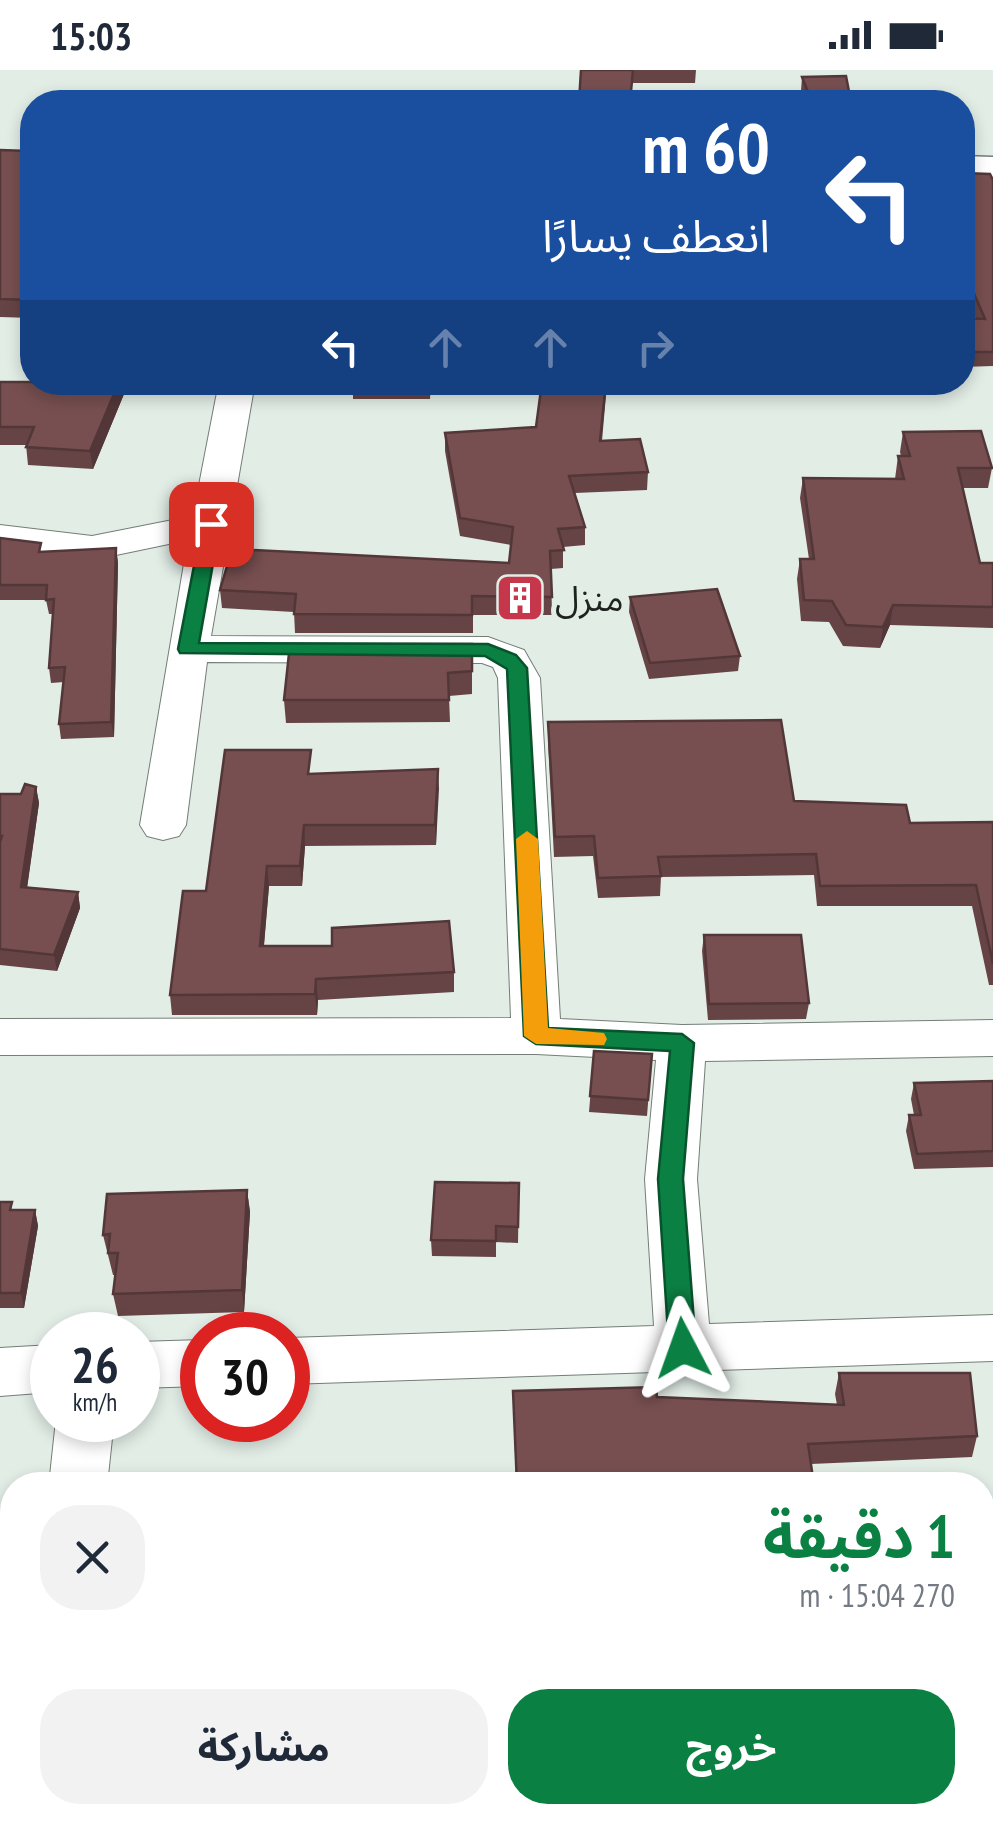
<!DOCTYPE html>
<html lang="ar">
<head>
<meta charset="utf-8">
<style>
	:root { --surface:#fff; --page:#f2f2f3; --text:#1f2937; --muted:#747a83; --accent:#0b8043 }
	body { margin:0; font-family:"PT Sans Narrow","Noto Sans Arabic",sans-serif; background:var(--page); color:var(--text); direction:rtl; height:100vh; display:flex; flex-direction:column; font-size:38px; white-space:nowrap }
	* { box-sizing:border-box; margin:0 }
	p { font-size:32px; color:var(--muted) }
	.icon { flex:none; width:55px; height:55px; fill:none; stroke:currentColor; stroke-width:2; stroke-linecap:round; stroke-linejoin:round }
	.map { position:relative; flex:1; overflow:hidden; direction:ltr }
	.side { position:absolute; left:0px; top:1402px; width:995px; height:352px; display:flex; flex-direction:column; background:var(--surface); border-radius:40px 40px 0 0; box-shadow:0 5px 15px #0003; direction:rtl }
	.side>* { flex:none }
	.hud { position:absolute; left:20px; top:20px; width:955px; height:305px; border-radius:40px; box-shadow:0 5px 15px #0003; direction:rtl; background:#1a4fa0; color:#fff; overflow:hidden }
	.speed { position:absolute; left:30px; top:1242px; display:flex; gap:20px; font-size:50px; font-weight:700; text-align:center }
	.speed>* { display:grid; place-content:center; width:130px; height:130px; border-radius:50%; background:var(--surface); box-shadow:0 5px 15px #0003; line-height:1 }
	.speed small { font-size:25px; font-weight:400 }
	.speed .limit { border:15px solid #d22; background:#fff; color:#111 }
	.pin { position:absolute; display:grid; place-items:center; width:85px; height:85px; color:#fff; margin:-42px; border-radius:20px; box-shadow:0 5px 15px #0006 }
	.me { position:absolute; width:110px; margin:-55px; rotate:356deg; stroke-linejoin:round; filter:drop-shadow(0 0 8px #0008) }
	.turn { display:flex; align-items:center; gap:35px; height:210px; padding:0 40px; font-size:45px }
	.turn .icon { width:130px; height:130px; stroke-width:2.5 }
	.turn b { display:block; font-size:70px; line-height:85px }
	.lanes { display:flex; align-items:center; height:95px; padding:0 40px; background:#0003; justify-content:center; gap:50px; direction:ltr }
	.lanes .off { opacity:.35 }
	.round { display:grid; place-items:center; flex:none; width:105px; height:105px; border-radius:40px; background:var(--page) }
	.overview { display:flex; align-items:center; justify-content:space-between; height:170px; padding:0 40px }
	h1 { font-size:60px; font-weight:700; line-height:75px; color:var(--accent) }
	.cta { display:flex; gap:20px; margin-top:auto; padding:20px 40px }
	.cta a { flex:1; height:115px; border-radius:40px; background:var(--accent); color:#fff; font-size:40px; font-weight:700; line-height:115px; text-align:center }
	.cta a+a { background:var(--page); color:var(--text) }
	.status { display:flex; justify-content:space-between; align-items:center; height:70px; padding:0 50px; background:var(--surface); direction:ltr }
	.status svg { height:28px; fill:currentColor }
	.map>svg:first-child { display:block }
</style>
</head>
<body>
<div class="status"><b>15:03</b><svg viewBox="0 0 49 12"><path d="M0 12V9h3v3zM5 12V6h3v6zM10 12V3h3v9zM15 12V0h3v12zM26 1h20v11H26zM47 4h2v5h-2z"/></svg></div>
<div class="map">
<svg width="993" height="1753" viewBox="0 0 993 1753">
	<rect width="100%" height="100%" fill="#e2ede6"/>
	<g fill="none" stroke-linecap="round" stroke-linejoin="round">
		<!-- street casing -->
		<g stroke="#737e77" stroke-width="2">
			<path id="street" d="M219,312H255L211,566L488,567L524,580L540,608L560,949L682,955L993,950V986L705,991L697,1109L709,1254L993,1245V1291L288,1314V1268L654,1256L645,1109L656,990L536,984L0,985V949L511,948L498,608L493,597L482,593L207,592L186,755L179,766L163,770L147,766L140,755L188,470L92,490L0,479V455L92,466L193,446Z
				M202,1270V1316L138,1318V1272Z
				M52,1275V1322L0,1326V1278Z
				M56,1350H114L107,1415H49Z
				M993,1534V1590L982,1591V1535Z
				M12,1728V1742H72L70,1753H4Z
				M982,1732L989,1753H923L921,1742H982Z
				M495,1742H561V1753H495Z"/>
		</g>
		<!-- secondary casing -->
		<g stroke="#737e77" stroke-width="3">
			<path id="secondary" d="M962,86L993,87V109L962,108Z"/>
		</g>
		<!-- street -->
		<use href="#street" fill="#fff" fill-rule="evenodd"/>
		<!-- secondary -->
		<use href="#secondary" fill="#fff" fill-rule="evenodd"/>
	</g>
	<!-- wall -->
	<path fill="#664445" d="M581,0H696L695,13H632L630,32H579Z
		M802,7L851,32H805L801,21Z
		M32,75V248L0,247V80L29,81Z
		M962,103L993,110V296L962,297V248L976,249L962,216Z
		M0,312H129L93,399L28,395L26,375H0Z
		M353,312H431L430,329H353Z
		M606,325L602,371L648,402L647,420L575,423L585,457V475L563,477V498L551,499L552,545H473V563H295L294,542L222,538L220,520L509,493L511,475L460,466L445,381V363L536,357Z
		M903,362L992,398L988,418H963L980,493H993V558L890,555L880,578L843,576L829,552L801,551L797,509L800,489H809L800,428L803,408L895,409L898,386H901L900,382Z
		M0,468L42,482L116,478L118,493L114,667L61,669L59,654L64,612L51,613L49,598L53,544H49L46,530H0Z
		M630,527L740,586L738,601L649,609L629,542Z
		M472,574V624L449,626L450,652L286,653L284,630Z
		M548,652L794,731L910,753L993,752V915H989L972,836H817L814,805L661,807L660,826L598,828L593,786L554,787L548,672Z
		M438,699L436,775L305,776L302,816H269L264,876L454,902V922L318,930L317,945H172L170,925L206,821L312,704Z
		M36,717L39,733L27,817L78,822L80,838L57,901L0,895V724H21Z
		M704,865L809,933L806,949L708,950L702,881Z
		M594,981L652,984L647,1046L589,1042Z
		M993,1011V1097L914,1099L906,1061L909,1045H914L911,1029L914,1013Z
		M519,1113L518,1173L496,1172V1187L432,1186L431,1170Z
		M247,1120L250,1142L244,1242L118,1246L113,1224L115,1205H113L103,1165Z
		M0,1132L14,1140H35L38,1156L24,1238H0Z
		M839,1303L977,1366L972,1387L811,1394L814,1415H516L513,1321L837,1335L835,1324Z"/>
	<!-- shaded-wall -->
	<path fill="#533738" d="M119,312H129L93,399L90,381Z
		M116,478L118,493L114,667L111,652Z
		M893,535L890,555L880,578L883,557Z
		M438,699L439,719L436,775L435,755Z
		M36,717L39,733L25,833L21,817Z
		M304,755L305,776L302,816L300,796Z
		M267,796L269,816L262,896L260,876Z
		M78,822L80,838L57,901L54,885Z
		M316,909L318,930L317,945L315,924Z
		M247,1120L250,1142L244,1242L242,1220Z
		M35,1140L38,1156L24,1238L21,1223Z"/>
	<!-- building -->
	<path fill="#774f50" stroke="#533738" stroke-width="2.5" d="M581,0H633L630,32H579Z
		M846,6L851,32H812L802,7Z
		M32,75V230L0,229V80L29,81Z
		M962,103L990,104L993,110V282H962V248L985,249L962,196Z
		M0,312H119L90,381L26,377L34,357H0Z
		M353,312H430V314H353Z
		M542,312H606L600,371L640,369L648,402L569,406L585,457L558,459L564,480L550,481L552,527L472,526V545L294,544L296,524L220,520L232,479L509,493L513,457L460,448L445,363L536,357Z
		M981,361L992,398H958L980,493H993V537L893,535L883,557L846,555L832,531L804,530L800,489H814L803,408L904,409L898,386H910L903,362Z
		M0,468L41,473L39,482L116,478L111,652L59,654L65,597L49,598L54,529L46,530L47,515H0Z
		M717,519L740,586L650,593L630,527Z
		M290,574H472V601L448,603L449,630H284Z
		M781,650L794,731L906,735L910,753L993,752V894L976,815L820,816L816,784L658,787L661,806L598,808L594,766L555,767L548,652Z
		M225,680H311L308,704L438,699L435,755H304L300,796H267L260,876H332V858L449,851L454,902L316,909L315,924L170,925L183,821H206Z
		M25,714L36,717L21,817L78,822L54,885L0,879V772L2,766H0V724H21Z
		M704,865H801L809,933L709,934Z
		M594,981L652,984L648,1030L590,1026Z
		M993,1011V1081L917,1084L909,1045H921L914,1013Z
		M435,1112L519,1113L518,1157L496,1156V1171L431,1170Z
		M247,1120L242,1220L113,1224L118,1183H108L110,1164L103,1165L107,1124Z
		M0,1132H12L10,1140H35L21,1223H0Z
		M839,1303H970L977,1366L808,1374L814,1415H517L513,1321L656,1317L657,1327L844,1335Z
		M148,1742H307V1753H147Z
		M570,1742H772L774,1753H570Z"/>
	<!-- route -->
	<path fill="#0b8043" stroke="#07532c" stroke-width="2.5" d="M211,449L220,454L199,573L488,574L516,585L527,598L548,958L682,964L694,973L683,1109L696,1278L692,1286L683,1290L673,1286L669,1278L658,1109L670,981L536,974L524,966L507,599L485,586L180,583L178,579L202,454Z"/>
	<!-- slow -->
	<path fill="#f59e0b" d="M527,761L538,769L548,958L604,963L607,969L604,975L536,974L524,966L516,769Z"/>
	<!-- icons -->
	<defs>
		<g id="building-square" transform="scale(2.5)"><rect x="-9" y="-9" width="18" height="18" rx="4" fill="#c7374c" stroke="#e2ede6"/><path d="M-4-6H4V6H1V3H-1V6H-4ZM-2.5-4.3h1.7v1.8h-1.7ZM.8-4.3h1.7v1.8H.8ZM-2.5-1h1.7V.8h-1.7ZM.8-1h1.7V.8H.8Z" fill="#fff"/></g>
	</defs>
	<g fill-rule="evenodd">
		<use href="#building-square" x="520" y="528"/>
	</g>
	<g text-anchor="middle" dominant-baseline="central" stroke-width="10" stroke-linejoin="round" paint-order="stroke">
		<!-- poi labels -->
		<g font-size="35" fill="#1e2320" stroke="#e2ede6" text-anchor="start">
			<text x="555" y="528">منزل</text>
		</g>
	</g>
</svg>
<div class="speed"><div>26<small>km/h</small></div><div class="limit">30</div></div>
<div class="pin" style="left:211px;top:454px;background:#d93025"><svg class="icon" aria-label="arrive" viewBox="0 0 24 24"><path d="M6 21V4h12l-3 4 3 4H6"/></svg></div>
<svg class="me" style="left:683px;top:1278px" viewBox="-20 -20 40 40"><path d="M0-17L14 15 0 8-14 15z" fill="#0b8043" stroke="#fff" stroke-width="4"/></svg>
<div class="hud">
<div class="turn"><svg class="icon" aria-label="left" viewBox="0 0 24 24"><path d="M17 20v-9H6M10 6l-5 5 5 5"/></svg><div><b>60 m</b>انعطف يسارًا</div></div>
<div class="lanes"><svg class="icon" aria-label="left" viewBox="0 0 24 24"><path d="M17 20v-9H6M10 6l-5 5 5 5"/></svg><svg class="icon off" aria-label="ahead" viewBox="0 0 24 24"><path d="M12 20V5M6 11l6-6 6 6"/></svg><svg class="icon off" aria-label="ahead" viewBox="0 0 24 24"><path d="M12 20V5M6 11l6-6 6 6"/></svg><svg class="icon off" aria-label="right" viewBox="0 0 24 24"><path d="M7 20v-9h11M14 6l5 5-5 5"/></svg></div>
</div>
<section class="side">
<div class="overview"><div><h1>1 دقيقة</h1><p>270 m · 15:04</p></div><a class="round"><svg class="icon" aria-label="close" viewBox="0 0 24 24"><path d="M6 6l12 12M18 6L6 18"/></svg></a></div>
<div class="cta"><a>خروج</a><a>مشاركة</a></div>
</section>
</div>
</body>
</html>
